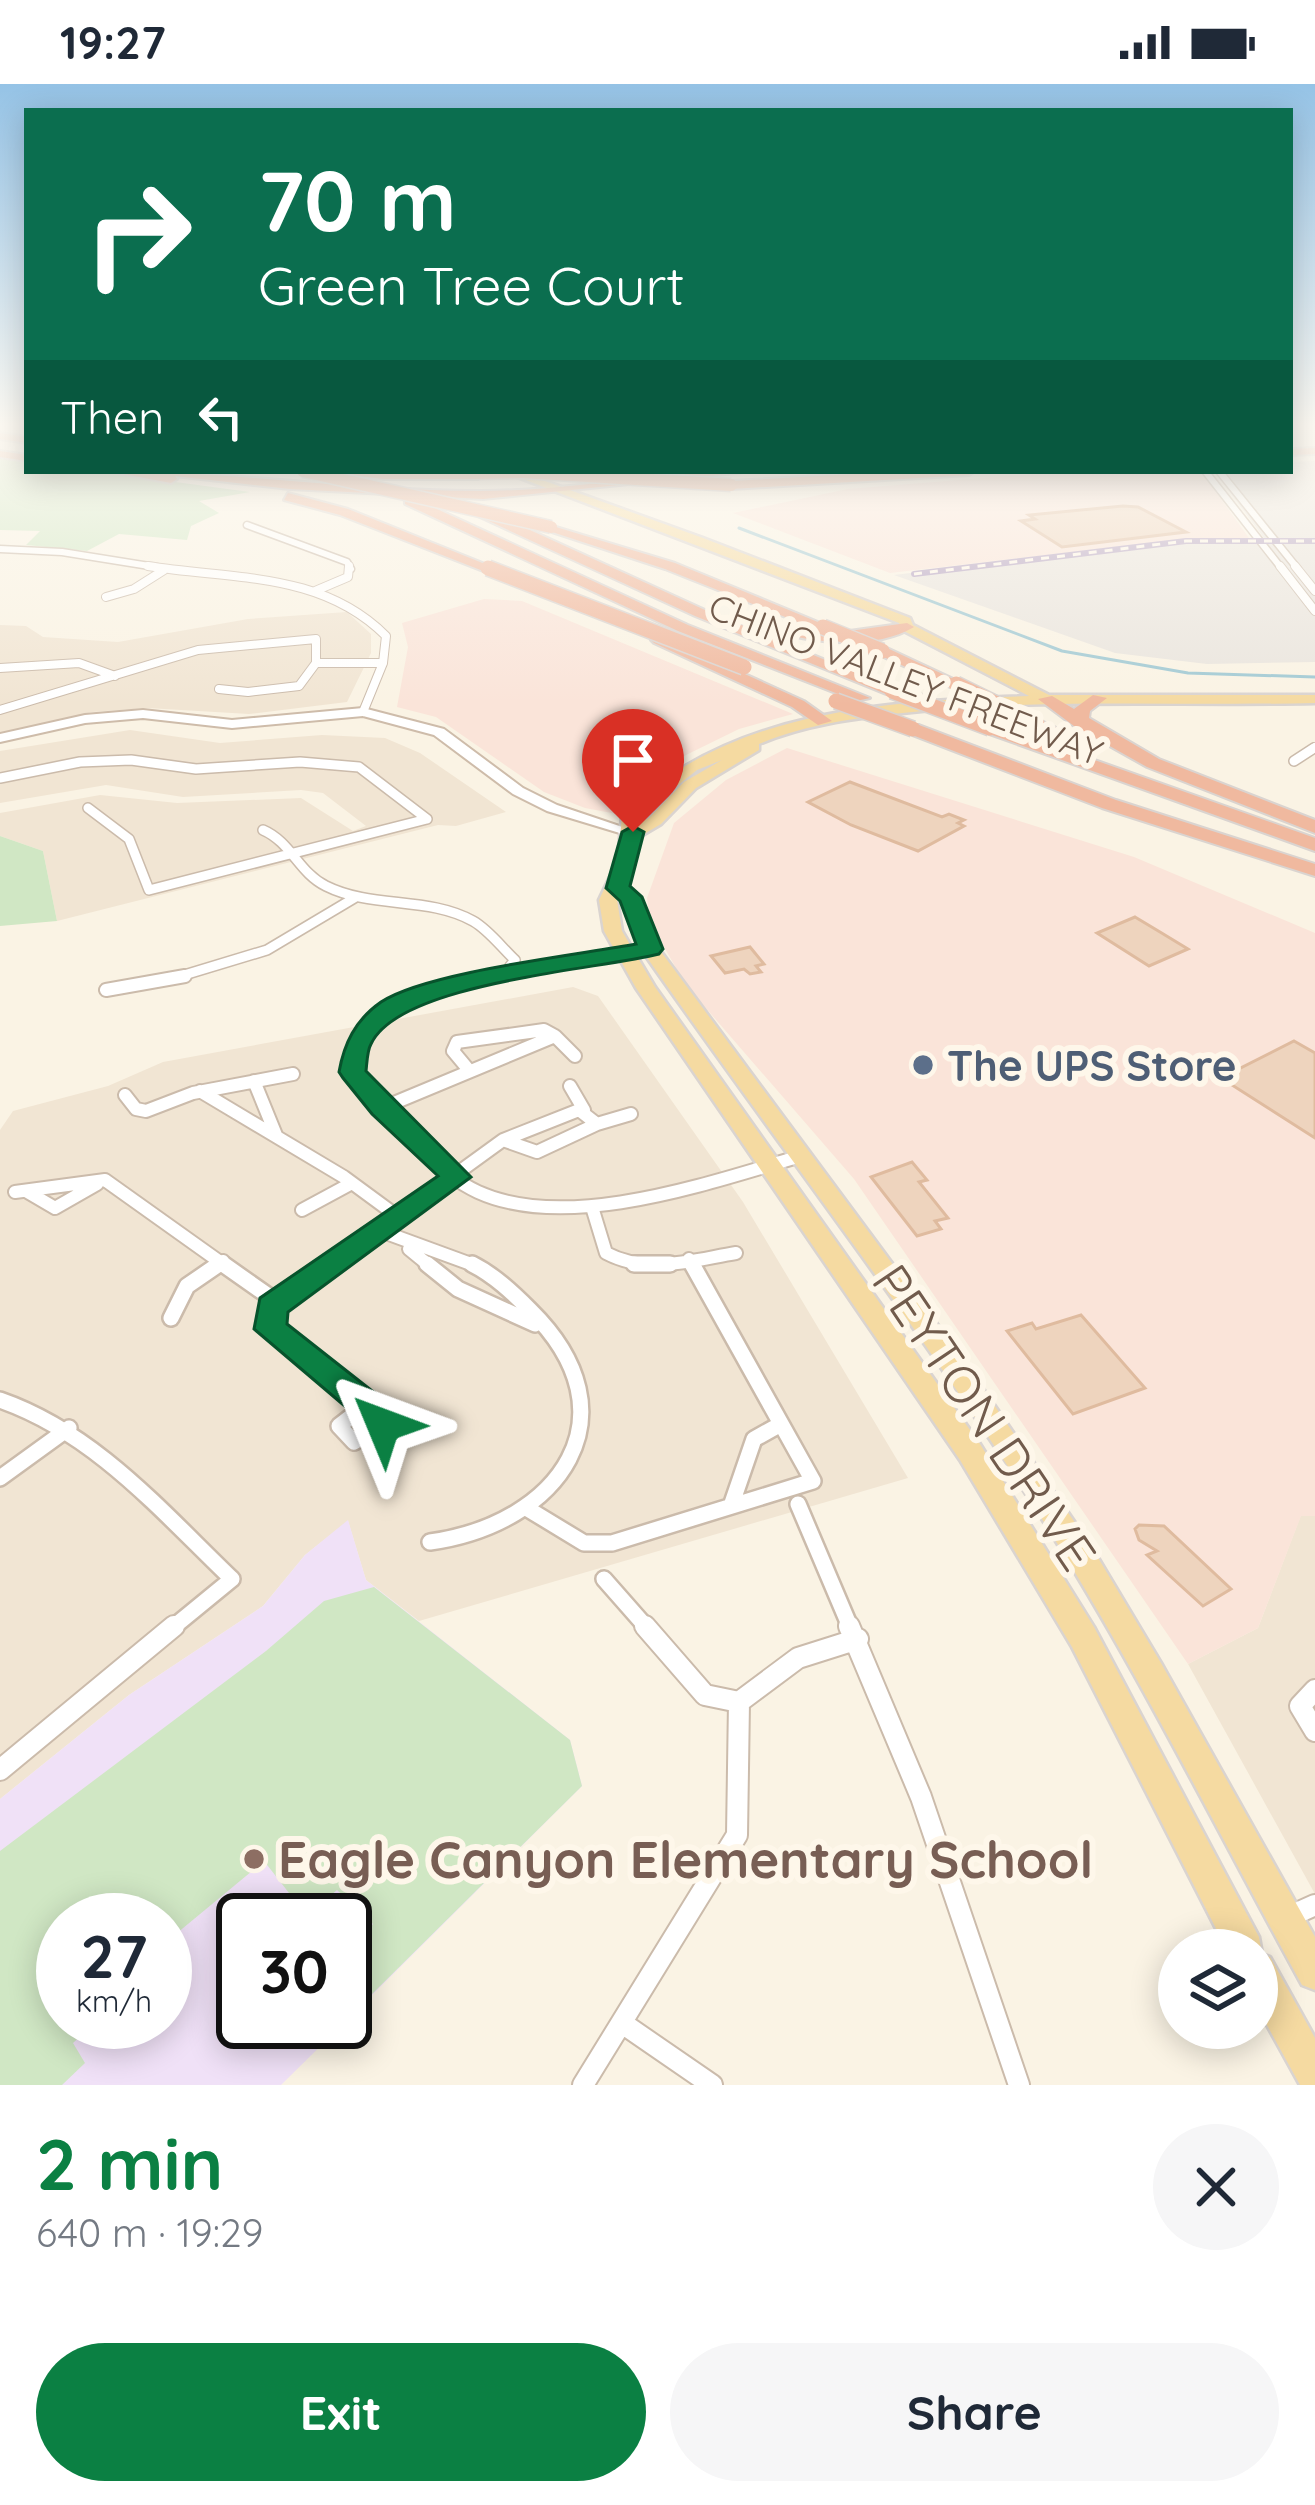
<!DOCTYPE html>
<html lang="en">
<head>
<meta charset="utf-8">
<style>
	:root { --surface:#fff; --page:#f6f6f7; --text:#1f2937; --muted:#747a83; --accent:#0b8043 }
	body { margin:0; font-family:Quicksand,sans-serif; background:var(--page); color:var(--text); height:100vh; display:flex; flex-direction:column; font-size:45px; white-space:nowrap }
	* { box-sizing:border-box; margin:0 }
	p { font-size:39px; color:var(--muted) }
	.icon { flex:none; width:66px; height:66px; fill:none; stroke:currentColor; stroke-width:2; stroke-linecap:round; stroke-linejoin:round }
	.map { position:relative; height:2001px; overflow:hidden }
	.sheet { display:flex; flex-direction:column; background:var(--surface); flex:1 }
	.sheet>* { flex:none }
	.hud { position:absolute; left:24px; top:24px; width:1269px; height:366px; border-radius:0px; box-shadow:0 6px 30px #0003; background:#0b6e4f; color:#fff; overflow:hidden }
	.controls { position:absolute; left:1158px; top:1845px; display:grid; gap:24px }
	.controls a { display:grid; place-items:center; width:120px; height:120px; border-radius:50%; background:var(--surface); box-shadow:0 6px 30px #0003; font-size:60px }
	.speed { position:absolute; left:36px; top:1809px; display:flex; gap:24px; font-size:60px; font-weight:700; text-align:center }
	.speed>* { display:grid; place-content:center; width:156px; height:156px; border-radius:50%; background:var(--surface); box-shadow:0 6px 30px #0003; line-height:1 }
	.speed small { font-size:30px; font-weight:400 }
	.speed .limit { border:6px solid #111; border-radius:18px; background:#fff; color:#111 }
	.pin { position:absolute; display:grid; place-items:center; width:102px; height:102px; color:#fff; margin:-123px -51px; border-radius:50% 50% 50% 0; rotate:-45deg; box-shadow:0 0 12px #0007 }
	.pin .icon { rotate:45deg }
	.me { position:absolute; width:132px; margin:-66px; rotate:314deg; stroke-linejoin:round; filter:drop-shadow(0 0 9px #0008) }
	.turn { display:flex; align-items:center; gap:42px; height:252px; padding:0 36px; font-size:54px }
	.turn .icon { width:156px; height:156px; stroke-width:2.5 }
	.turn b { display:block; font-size:84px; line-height:102px }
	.then { display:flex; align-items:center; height:114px; padding:0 36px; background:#0003; gap:24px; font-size:45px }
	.round { display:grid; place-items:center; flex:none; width:126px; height:126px; border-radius:63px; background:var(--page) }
	.summary { display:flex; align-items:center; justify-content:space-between; height:204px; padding:0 36px }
	h1 { font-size:72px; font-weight:700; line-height:90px; color:var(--accent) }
	.primary-button { display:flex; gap:24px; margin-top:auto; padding:24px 36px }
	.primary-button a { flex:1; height:138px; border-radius:72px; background:var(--accent); color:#fff; font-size:48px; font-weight:700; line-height:138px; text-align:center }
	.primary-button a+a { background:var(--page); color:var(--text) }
	.status { display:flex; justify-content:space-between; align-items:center; height:84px; padding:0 60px; background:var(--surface); direction:ltr }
	.status svg { height:33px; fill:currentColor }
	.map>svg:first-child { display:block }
</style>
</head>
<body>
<div class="status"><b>19:27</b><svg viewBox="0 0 49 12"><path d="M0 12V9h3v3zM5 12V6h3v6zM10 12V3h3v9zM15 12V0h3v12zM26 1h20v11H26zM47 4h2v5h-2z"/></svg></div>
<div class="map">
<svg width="1315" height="2001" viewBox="0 0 1315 2001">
	<rect width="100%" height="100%" fill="#faf3e4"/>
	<!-- residential -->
	<path fill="#f1e5d3" d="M347,528L371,550V569L347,618L249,630L147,624L92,628L0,649V541L26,542L43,553L118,558L248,535Z
		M130,646L220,659L322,651L385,654L420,669L506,728L456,742L438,741L57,837L43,767L0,752V729L100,711L177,719L301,714L353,747L366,742L323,709L301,706L183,713L106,701L0,719V667Z
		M573,903L598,912L743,1118L908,1394L419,1537L366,1496L348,1437L305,1471L263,1522L129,1611L0,1715V1046L13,1027L108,1002L163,978Z
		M1301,1431L1315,1432V1810L1188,1580L1258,1544Z"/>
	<!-- commercial -->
	<path fill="#fae4d9" d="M1072,387H1201L1249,454L1185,455L890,489L733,429L848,405Z
		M484,515L522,517L793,630L739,645L686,671L640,701L617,730L585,724L544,708L436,633L397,623L408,563L402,539Z
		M787,664L1134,773L1315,849V1432H1301L1258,1544L1188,1580L854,1095L685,900L650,838L647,814L674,739L726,696Z"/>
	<!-- industrial -->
	<path fill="#eae5de" d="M1315,377V578L1207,580L1115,569L894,491L1185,455L1264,454L1214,387H1290V378Z"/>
	<!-- education -->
	<path fill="#f0e1f7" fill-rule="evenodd" d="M348,1436L366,1496L570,1656L582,1702L345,1938V1836H243V1938H345L281,2001H0V1715L129,1611L263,1522L305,1471ZM63,1836H165V1938H63Z"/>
	<!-- green -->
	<path fill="#d0e7c4" d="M0,373L27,377V387H93L250,408L199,417L219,429L191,442L187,456L119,450L87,467L26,461L40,447L0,446Z
		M0,752L43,767L57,837L0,842Z
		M374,1503L570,1656L582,1702L365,1917L345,1898V1871L373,1840L337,1806L307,1832L264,1777L165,1859V1836H63V1938H96L73,1959L85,1979L62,2001H0V1767L266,1567L324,1517Z"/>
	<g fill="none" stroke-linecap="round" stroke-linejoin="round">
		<!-- stream -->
		<path stroke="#a1c9d3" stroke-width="3" d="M739,444L1062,567L1188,589L1315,593"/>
	</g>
	<!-- building -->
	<path fill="#eed4be" stroke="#dfbb9f" stroke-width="3" d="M1123,422L1138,423L1186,448L1062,463L1021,437L1035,435L1029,431Z
		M850,698L942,733L949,730L964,736L958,739L964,742L918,767L851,741L808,718Z
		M1135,833L1160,848L1188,865L1149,882L1097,849Z
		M750,863L764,880L756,882L761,888L750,890L744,885L725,889L711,872Z
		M1294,957L1315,969V1054L1221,994Z
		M912,1078L927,1096L919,1098L948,1134L935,1137L941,1145L917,1152L871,1093Z
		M1081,1231L1145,1304L1073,1330L1007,1247L1032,1239L1036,1245Z
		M1139,1441L1164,1442L1231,1505L1203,1522L1147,1471L1157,1467L1139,1456L1135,1445Z"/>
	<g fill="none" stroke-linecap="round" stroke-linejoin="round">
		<!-- street-far5 casing -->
		<g stroke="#cbbbab" stroke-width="9">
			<path id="street-far5" d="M1205,387L1282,485
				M1219,387L1298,485
				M247,441L347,478L351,485
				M0,465L62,468L168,485"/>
		</g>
		<!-- street-far4 casing -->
		<g stroke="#cbbbab" stroke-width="10">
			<path id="street-far4" d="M148,482C233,496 321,487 386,552L383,579L363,628
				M1280,482L1315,527
				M1295,482L1315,507
				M315,507L348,493L349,482
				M106,513L134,505L164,486
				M316,579H383
				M0,584L79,579L115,592
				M219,605L248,608L299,602L316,579
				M0,626L198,566L316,555V579
				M1310,667L1315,663"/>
		</g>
		<!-- street-far3 casing -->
		<g stroke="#cbbbab" stroke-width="12">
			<path id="street-far3" d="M1294,677L1314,664
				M0,694L80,678L131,676L196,685L300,678L359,683L427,735
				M88,724L129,755L149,806L427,735
				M263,746C291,758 299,789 326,802C372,825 428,812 473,837C489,846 502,864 515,876L510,882
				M171,895L267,866L356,813
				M481,895L650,865"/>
		</g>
		<!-- street-far2 casing -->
		<g stroke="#cbbbab" stroke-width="16">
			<path id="street-far2" d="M496,892C433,905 365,916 353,988C388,1031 427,1084 478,1108C568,1149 711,1098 801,1072
				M106,906L185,892
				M555,952L575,972
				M254,997L276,1051
				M570,1002L584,1026
				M200,1007L344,1093L397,1132
				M125,1011L136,1025L146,1027L193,1009L293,990
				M382,1024L555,952L544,946L457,958L453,967L468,985
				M579,1026L597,1040L537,1068L503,1056Z
				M597,1040L631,1030
				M26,1107L55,1124L97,1100
				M15,1108L105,1096L227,1183
				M592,1123L606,1169C647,1191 693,1176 736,1169
				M302,1126L352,1099
				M378,1146L479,1183
				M409,1165L431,1183
				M689,1175L693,1183
				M215,1183L223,1177
				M328,1183L503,1056"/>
		</g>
		<!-- street-far1 casing -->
		<g stroke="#cbbbab" stroke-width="20">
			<path id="street-far1" d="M223,1180L277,1218
				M332,1180L271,1222V1245L366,1321
				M427,1180L458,1205L535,1240
				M634,1180H670
				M171,1234L187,1202L219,1180
				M0,1316C95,1349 161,1427 232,1495L171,1545
				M366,1321L383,1335V1341L354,1358L339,1342Z
				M0,1394L69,1344
				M798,1420L851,1545
				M731,1422L754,1355L781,1340
				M528,1425L584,1459H612L813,1397L692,1180
				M430,1458C559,1440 638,1332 530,1226C513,1209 494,1191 472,1180
				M604,1495L648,1545"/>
		</g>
		<!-- street casing -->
		<g stroke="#cbbbab" stroke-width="24">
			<path id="street" d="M849,1542L921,1713L1019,2001
				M1315,1606L1300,1622L1315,1647
				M739,1618L798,1574L858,1555
				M0,1686L174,1542
				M1286,1834L1315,1821
				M622,1939L712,2001
				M583,2001L737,1751L739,1618L705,1611L645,1542"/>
		</g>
		<!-- secondary casing -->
		<g stroke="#cebcaa" stroke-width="4">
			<path id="secondary" d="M363,624L444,645L523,704L557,721L640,749L633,753L547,727L513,710L434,651L363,632L232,644L143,634L85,639L0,658V650L85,631L143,626L232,636Z"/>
		</g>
		<!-- primary casing -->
		<g stroke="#dad4d0" stroke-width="5">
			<path id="primary" d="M502,387H517L703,454L910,534L913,541L1049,611H1315V619C1177,622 1039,614 902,629C855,634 803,641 759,660V666L696,704L661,740L639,753L626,801L639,813L659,865L957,1267L1091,1462L1161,1579L1315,1853V1906L1302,1901C1214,1741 1133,1577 1035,1424C912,1232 771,1052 641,865L622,816L619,813L617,816L622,847L655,903L980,1360L1094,1543L1259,1853L1262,1870L1270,1873L1315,1954V2001H1300L1257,1923V1866H1227L1072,1563L960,1376L636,904L604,847L599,816L618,776L622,732C725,625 890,617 1029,612L902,546L899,539ZM722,676L684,698L649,734L639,739L638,733L697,686Z"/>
		</g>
		<!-- highway casing -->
		<g stroke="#dad4d0" stroke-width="4">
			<path id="highway" d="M0,349L27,353V359L0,355Z
				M1315,364V370L1290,371V365Z
				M0,367L27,371V377L0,373Z
				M108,387C227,387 356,407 480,407C572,407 663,387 755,387L483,415L290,405L175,392L177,395L171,399Z
				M321,387H478L484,391L478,395H383Z
				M908,387H975L969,391L731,405L725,401L731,397Z
				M288,409L348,425L495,484L483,487L340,431L284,416Z
				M405,414H413L688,541L870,614L856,617L678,547L405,420Z
				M467,421H475L705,526L900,607L886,610L695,532L467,427Z
				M546,440L675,479L830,543L818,546L665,485L546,446Z
				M763,537L835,549L907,539L914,543C869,569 806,557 758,544V538Z
				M659,551L804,617L832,637L818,641L792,623L654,559L651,556Z
				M877,564H887L964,600L950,603L877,570Z
				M1093,611L1107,614L1090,627L1089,634L1159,675L1315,736V749L1147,683L1074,642L1038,615L1052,612L1074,625Z
				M1037,635L1097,663L1100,667L1085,671L1031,644L1029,640Z
				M990,639L1315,754V767L984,648V640Z
				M907,641H919L1116,716L1315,780V792L1102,724L907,649Z"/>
		</g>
		<!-- street-far5 -->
		<use href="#street-far5" stroke="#fff" stroke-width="6"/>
		<!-- street-far4 -->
		<use href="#street-far4" stroke="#fff" stroke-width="8"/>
		<!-- street-far3 -->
		<use href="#street-far3" stroke="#fff" stroke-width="9"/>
		<!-- street-far2 -->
		<use href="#street-far2" stroke="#fff" stroke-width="12"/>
		<!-- street-far1 -->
		<use href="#street-far1" stroke="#fff" stroke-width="15"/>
		<!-- street -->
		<use href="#street" stroke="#fff" stroke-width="20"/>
		<!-- secondary -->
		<use href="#secondary" fill="#fff" fill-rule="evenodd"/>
		<!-- primary -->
		<use href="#primary" fill="#f5daa1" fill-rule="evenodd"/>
		<!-- highway -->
		<use href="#highway" fill="#f0b99f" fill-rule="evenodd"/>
		<!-- rail casing -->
		<g stroke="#b6a4c3" stroke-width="6">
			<path id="rail" d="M914,490L1186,457H1315"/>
		</g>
		<!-- rail -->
		<use href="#rail" stroke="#fef7ea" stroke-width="3" stroke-dasharray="8" stroke-linecap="butt"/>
		<!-- highway-bridge-far1 casing -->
		<g stroke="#dad4d0" stroke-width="15" stroke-linecap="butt">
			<path id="highway-bridge-far1" d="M303,387L551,443
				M507,387L731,401
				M470,389L521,388"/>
		</g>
		<!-- highway-bridge casing -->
		<g stroke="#dad4d0" stroke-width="18" stroke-linecap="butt">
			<path id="highway-bridge" d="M488,484L744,583
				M823,543L882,567
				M956,600L1037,640
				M892,607L990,644
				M836,617L913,645"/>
		</g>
		<!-- highway-bridge-far1 -->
		<use href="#highway-bridge-far1" stroke="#f0b99f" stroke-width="12"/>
		<!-- highway-bridge -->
		<use href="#highway-bridge" stroke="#f0b99f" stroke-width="15"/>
	</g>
	<!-- sky -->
	<linearGradient id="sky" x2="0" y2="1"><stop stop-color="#95c3e6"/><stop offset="0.55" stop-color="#fdfaf3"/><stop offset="1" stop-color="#fdfaf3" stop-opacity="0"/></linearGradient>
	<rect width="1315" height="620" fill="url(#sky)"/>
	<!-- route -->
	<path fill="#0b8043" stroke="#07532c" stroke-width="3" d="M633,742L644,748L630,802L642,813L663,865L659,870C595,886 399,899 371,960C367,967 367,979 366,987L471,1093L288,1228L287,1240L395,1325L401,1341L395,1351L383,1355L371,1351L366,1340L254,1245L260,1214L438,1092L372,1030L343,994L339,988C344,960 355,936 381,918C426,888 577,871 636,860L620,817L606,804L622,748Z"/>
	<!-- markers -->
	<circle fill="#5c6f8a" stroke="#fef7ea" stroke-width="4.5" cx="923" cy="981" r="12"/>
	<circle fill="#8d6e63" stroke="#fef7ea" stroke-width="4.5" cx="254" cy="1775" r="12"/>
	<g text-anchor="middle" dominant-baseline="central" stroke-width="12" stroke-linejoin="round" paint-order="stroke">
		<!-- far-street labels -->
		<g font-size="36" fill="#715b4c" stroke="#fef7ea">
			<text transform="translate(906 595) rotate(21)">CHINO VALLEY FREEWAY</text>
		</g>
		<!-- service labels -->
		<g font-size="42" font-weight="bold" fill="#4e5e75" stroke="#fef7ea" text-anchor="start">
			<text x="947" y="981">The UPS Store</text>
		</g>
		<!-- near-street labels -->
		<g font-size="51" fill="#715b4c" stroke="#fef7ea">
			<text transform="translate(985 1333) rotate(56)">PEYTON DRIVE</text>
		</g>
		<!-- near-education labels -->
		<g font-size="51" font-weight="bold" fill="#785e54" stroke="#fef7ea" text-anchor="start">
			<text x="278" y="1775">Eagle Canyon Elementary School</text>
		</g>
	</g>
</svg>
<div class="controls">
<a><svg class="icon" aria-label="layers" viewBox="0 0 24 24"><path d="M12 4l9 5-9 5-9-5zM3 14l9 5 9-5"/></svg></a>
</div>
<div class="speed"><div>27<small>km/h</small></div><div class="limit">30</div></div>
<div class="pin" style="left:633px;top:748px;background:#d93025"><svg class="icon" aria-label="arrive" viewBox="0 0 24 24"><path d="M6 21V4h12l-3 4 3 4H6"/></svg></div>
<svg class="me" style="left:383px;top:1341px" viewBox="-20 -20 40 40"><path d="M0-17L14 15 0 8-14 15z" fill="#0b8043" stroke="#fff" stroke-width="4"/></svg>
<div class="hud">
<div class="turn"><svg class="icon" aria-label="right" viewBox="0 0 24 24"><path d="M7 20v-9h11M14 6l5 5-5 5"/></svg><div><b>70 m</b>Green Tree Court</div></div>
<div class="then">Then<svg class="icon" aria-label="left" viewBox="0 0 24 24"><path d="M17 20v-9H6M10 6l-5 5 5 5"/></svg></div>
</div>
</div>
<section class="sheet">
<div class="summary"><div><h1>2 min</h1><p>640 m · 19:29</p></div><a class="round"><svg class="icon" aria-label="close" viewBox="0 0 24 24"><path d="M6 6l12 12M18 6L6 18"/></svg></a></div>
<div class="primary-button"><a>Exit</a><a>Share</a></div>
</section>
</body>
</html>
